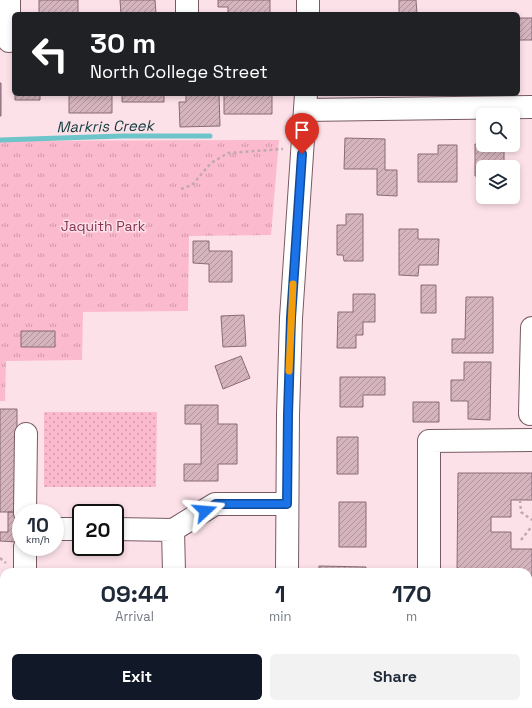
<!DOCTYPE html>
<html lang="en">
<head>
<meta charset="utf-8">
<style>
	:root { --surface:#fff; --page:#f2f2f3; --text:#1f2937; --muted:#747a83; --accent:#111827 }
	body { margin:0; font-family:"Space Grotesk",sans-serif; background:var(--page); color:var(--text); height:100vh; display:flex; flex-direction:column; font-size:15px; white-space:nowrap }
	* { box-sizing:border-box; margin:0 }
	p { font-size:13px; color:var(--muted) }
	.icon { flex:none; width:22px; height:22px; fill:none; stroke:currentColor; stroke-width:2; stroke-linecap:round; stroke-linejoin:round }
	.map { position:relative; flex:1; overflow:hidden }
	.sheet { position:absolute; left:0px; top:568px; width:532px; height:140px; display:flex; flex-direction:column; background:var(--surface); border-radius:12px 12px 0 0; box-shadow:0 2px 6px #0003 }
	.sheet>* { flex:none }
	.top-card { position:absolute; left:12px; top:12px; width:508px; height:84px; border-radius:6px; box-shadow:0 2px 6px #0003; background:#202124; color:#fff; overflow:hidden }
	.tools { position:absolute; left:476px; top:108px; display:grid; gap:8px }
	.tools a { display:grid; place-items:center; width:44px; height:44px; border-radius:6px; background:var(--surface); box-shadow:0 2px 6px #0003; font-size:20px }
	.speed { position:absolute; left:12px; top:504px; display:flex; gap:8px; font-size:20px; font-weight:700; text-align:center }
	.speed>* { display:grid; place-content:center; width:52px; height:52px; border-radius:50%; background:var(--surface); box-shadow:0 2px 6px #0003; line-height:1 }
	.speed small { font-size:10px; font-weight:400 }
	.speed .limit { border:2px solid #111; border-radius:6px; background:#fff; color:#111 }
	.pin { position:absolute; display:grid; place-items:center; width:34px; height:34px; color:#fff; margin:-41px -17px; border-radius:50% 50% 50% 0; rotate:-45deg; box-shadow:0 0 4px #0007 }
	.pin .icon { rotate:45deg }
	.me { position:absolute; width:44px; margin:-22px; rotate:71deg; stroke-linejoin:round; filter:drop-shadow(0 0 3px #0008) }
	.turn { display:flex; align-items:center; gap:14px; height:84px; padding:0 12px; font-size:18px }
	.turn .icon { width:52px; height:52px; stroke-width:2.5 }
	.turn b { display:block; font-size:28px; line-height:34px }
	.eta { display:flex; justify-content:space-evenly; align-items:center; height:68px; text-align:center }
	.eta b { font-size:24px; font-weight:700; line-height:28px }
	.cta { display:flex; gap:8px; margin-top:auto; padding:8px 12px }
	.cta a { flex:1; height:46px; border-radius:6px; background:var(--accent); color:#fff; font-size:16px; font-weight:700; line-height:46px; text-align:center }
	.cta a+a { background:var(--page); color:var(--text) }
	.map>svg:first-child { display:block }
</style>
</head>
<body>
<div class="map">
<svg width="532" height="708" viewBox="0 0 532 708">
	<defs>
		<pattern id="park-tufts" width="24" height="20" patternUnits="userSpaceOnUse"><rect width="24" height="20" fill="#fcbace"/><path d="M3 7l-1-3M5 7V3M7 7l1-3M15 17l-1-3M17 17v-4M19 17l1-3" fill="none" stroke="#ce98a8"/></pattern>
		<pattern id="garden-dots" width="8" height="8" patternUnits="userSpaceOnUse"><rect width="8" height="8" fill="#fcbace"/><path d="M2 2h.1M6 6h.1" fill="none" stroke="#ce98a8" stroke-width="1.8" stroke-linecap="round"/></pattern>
		<pattern id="building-hatch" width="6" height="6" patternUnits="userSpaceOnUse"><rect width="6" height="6" fill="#d5b4be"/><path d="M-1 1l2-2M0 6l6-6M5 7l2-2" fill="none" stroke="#af939c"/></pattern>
	</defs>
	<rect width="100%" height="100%" fill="#fde1e9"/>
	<!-- park -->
	<path fill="url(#park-tufts)" d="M279,140L271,235L189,236L188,311L83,312L82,360L6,361L5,401H0V141Z"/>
	<!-- garden -->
	<path fill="url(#garden-dots)" d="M44,412H157L156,487H44Z"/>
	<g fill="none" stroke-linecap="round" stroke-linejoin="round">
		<!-- stream -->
		<path stroke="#6dc5ca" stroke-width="5" d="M0,140L122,136H210"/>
	</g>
	<!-- building -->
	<path fill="url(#building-hatch)" stroke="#896b74" d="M39,0H78V14H39Z
		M120,0H155L156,14H121Z
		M218,0H270V14H228V7H218Z
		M399,0H416L417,14H399Z
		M518,18H532V40H518V69Z
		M0,83H1V116H0Z
		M15,94H40V100H15Z
		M69,94H112V113H69Z
		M122,94H164V102H122Z
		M186,94H219L220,126L180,127L179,102H186Z
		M224,94H272V114H224Z
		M345,138L385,139V170H397V196L377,195V169H344Z
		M475,144L504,145V167H483V176H475Z
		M438,145H457V182H418V154H438Z
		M346,214H363V261H344L343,255H337V225H346Z
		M399,229H418V239H439L438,265H419L418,276L399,275Z
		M193,241H209V251H232V282H209V264L193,263Z
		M421,285H436V313H421Z
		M353,294H375V322H363V335H356V348H337L338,312H353Z
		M466,297H493V353H452V339H465Z
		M244,315L246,346L223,347L221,316Z
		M21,331H55V347H21Z
		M241,356L250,378L223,389L215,366Z
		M464,362H491L490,420L468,419V401H451V380H464Z
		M340,377H385V395H363V407H340Z
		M413,402H439V422H413Z
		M185,405H218V424H237V464H218V481H184V464H201V424H185Z
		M0,409H17V512H0Z
		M337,437H358V474H337Z
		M458,473H532V500H511V517H491V532H511V549H532V576H528V572H457Z
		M339,502H366V547H339Z
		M8,512H17V542L0,541V532H8Z
		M319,566L366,567L365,572H319Z
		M199,704H219V708H199Z"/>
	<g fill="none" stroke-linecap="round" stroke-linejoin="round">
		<!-- minor casing -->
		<g stroke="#775a63" stroke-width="24">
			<path id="minor" d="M9,0V41
				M187,0V14
				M305,110L532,107
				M530,414L532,328
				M25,513L26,434
				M55,529H81
				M115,529L173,530L215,504H287
				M173,530L174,572
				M25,547V572
				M429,572V441L532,440
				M528,610H532
				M0,623H4"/>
		</g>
		<!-- major casing -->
		<g stroke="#775a63" stroke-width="24">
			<path id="major" d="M308,0V14
				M287,572L288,414L291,318L306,94
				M286,708V704"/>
		</g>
		<!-- path -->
		<path stroke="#c0a9b0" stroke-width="2.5" stroke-dasharray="3 3" stroke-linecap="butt" d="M181,189L192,185L211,163L228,153L283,149
			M520,500L521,512L532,520
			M521,540L532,526
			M0,558L6,563"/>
		<!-- minor -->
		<use href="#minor" stroke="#fff" stroke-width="22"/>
		<!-- major -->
		<use href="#major" stroke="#fff" stroke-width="22"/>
	</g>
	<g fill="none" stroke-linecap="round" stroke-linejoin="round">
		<!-- route casing -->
		<g stroke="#114b97" stroke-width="10">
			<path id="route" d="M205,511L216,504H287L288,414L291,318L302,154"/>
		</g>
		<!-- route -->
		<use href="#route" stroke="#1a73e8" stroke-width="7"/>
		<!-- slow -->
		<path stroke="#f59e0b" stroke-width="7" d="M289,371L293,284"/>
	</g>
	<g text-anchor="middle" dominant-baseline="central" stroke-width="3" stroke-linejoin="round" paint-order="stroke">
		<!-- park labels -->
		<g font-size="14" fill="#863554" stroke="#fde1e9">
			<text x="103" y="226">Jaquith Park</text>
		</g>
		<!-- water labels -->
		<g font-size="15" font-style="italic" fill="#103b3d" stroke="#fde1e9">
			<text transform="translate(105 126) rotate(-1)">Markris Creek</text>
		</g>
	</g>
</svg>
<div class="tools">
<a><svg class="icon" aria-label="search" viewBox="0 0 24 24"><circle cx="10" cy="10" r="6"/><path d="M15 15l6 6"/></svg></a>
<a><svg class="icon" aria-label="layers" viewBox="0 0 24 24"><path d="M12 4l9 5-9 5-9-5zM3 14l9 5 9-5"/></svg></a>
</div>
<div class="speed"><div>10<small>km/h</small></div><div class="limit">20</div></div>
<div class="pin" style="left:302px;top:154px;background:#d93025"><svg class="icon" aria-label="arrive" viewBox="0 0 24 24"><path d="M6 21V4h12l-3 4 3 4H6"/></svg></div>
<svg class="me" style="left:205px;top:511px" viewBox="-20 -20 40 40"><path d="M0-17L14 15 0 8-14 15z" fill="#1a73e8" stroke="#fff" stroke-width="4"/></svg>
<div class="top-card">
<div class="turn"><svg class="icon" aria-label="left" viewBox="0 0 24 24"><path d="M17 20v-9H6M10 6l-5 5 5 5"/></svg><div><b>30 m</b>North College Street</div></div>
</div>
<section class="sheet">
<div class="eta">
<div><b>09:44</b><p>Arrival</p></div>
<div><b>1</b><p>min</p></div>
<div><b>170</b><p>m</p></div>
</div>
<div class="cta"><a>Exit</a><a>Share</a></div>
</section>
</div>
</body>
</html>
